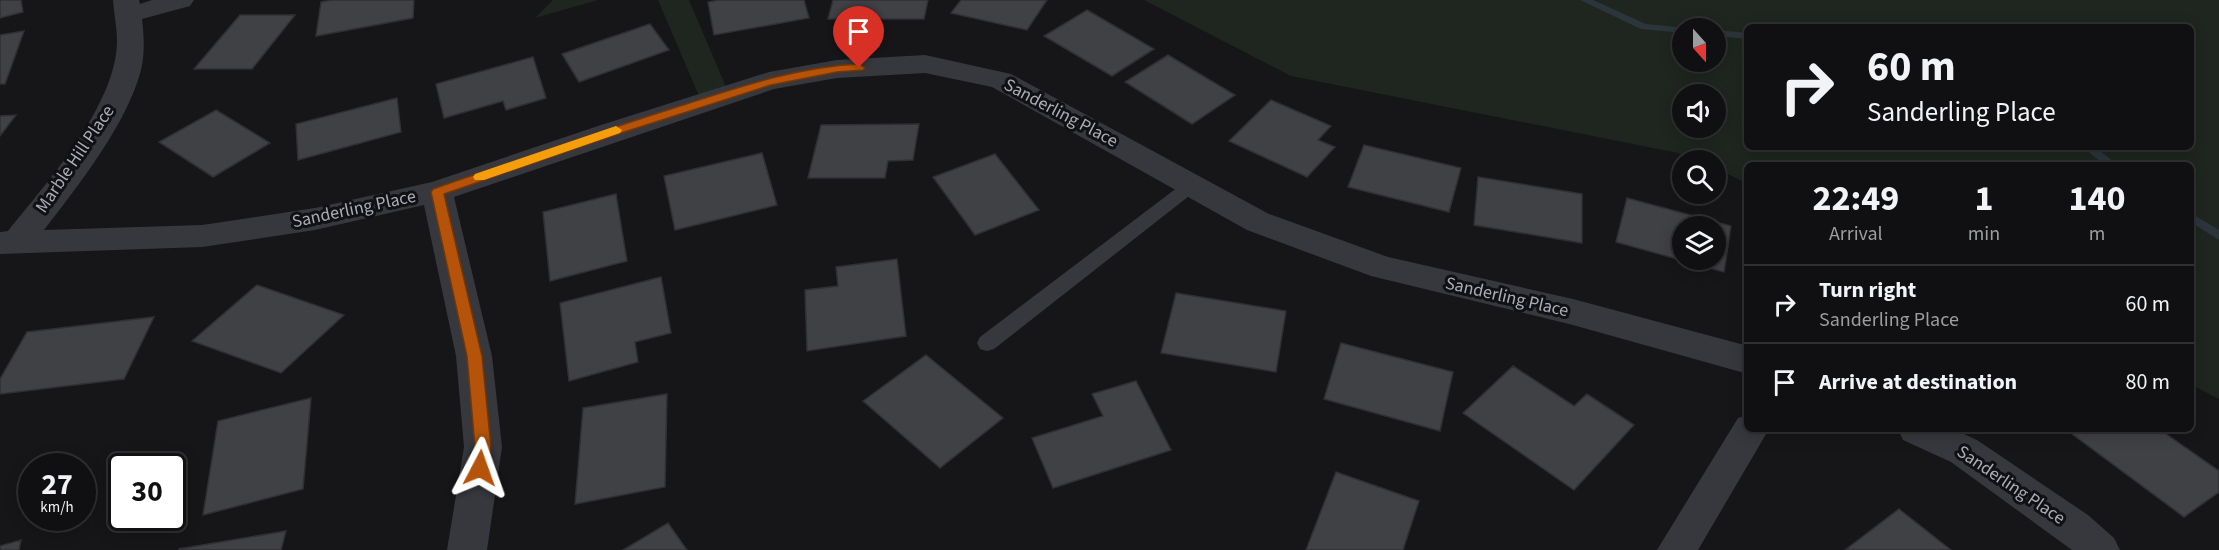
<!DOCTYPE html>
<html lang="en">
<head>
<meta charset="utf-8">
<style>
	:root { --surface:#101012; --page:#1e1e20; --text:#f1f3f6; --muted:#9c9d9f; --line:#303032 }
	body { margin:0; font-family:"Source Sans 3",sans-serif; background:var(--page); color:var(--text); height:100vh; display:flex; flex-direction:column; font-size:22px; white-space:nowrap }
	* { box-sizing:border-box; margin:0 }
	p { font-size:20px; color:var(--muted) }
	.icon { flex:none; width:33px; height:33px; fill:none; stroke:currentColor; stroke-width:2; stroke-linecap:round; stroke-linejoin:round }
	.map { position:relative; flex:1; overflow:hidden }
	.sheet { position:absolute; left:1744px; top:162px; width:450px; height:270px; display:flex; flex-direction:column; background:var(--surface); border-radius:9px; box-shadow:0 3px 15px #0003,0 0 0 2px var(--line) }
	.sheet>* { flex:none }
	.banner { position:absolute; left:1744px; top:24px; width:450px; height:126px; border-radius:9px; box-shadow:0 3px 15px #0003,0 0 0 2px var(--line); background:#101012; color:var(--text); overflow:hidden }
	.needle { width:39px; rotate:159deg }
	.controls { position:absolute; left:1672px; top:18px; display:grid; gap:12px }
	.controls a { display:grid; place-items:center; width:54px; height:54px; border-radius:50%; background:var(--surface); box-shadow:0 3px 15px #0003,0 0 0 2px var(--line); font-size:30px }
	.speed { position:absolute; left:18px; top:453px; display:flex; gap:12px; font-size:30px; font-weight:700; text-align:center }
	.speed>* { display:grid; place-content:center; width:78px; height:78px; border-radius:50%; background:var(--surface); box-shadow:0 3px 15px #0003,0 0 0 2px var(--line); line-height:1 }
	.speed small { font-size:15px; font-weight:400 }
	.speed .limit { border:3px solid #111; border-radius:9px; background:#fff; color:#111 }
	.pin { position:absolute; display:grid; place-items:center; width:51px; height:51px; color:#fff; margin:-62px -26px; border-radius:50% 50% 50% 0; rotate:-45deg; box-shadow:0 0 6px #0007 }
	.pin .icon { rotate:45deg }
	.me { position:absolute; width:66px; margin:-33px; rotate:4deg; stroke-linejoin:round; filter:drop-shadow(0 0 4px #0008) }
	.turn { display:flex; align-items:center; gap:21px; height:126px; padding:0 24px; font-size:27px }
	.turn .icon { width:78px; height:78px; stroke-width:2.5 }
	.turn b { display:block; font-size:42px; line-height:51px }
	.eta { display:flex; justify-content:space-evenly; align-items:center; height:102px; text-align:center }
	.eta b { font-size:36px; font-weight:700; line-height:42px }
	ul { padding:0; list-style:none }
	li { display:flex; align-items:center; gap:18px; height:78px; padding:0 24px; border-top:2px solid var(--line) }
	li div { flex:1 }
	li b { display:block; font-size:22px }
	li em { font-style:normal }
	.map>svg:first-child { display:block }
</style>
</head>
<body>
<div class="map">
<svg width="2219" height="550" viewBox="0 0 2219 550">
	<rect width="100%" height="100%" fill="#161618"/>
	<!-- green -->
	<path fill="#1e261f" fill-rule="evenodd" d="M553,0H598L535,18Z
		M658,0H689L729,94L702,103Z
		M1144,0H2219V399L2192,385V165H1748L1747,183L1716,169V160H1696L1678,153L1291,76ZM1748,27H2192V147H1748ZM1683,28H1716V62H1683ZM1683,94H1716V128H1683Z"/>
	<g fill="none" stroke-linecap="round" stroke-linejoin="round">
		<!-- stream -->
		<path fill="#2c353c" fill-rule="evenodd" d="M1580,0H1593L1646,24L1687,28H1683V33L1641,29Z
			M1716,30L1748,33V39L1716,36Z
			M2082,147H2095L2118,165H2105Z
			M2192,214L2219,230V240L2192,223Z"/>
	</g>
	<!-- building -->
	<path fill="#404145" stroke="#303034" stroke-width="1.5" fill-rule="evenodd" d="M0,0H21L23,12L0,18Z
		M332,0H414L413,18L316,36L321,2Z
		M719,0H804L809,18L714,35L708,2Z
		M833,0H928L924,19H828Z
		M961,0H1047L1027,30L951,13Z
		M1087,10L1154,49L1112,76L1044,36Z
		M240,15H295L252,69H194Z
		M650,24L669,50L579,82L562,54Z
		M24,31L5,84H0V35Z
		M1168,55L1235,95L1192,124L1125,82Z
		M533,57L546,98L506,110L503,101L444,118L436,84Z
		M397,98L401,132L298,160L296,124Z
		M1271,100L1331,126L1318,140L1335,147L1307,177L1229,141Z
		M216,110L270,143L213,177L159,142Z
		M16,115L0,136V116Z
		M919,124L913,160L888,161L885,178H808L821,125Z
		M1364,145L1461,168L1449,212L1348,187Z
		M762,153L777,205L675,230L664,176Z
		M995,154L1039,210L975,235L933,177Z
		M1478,177L1582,194V243L1474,225Z
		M616,194L627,261L550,281L543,212Z
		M1627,198L1731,226L1724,272L1616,242ZM1683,226H1716V260H1683Z
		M897,259L906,336L807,351L805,290L838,286L836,267Z
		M661,277L671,333L635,342L638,362L569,381L560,303Z
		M257,285L344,315L281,373L192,341Z
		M1176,293L1286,311L1276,372L1161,353Z
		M154,317L124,379L0,394V379L27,332Z
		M1341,343L1453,372L1440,431L1324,399Z
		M926,355L1003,418L940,468L863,401Z
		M1513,366L1574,406L1587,394L1634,425L1574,490L1463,413Z
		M1136,381L1171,450L1053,488L1032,438L1103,416L1092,394Z
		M667,394L665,487L575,504L583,408Z
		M311,398L303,489L203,515L218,421Z
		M2071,429H2159L2219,471V492L2184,517L2068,431Z
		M1336,472L1419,501L1403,550H1306Z
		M1899,509L1951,550H1845Z
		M668,523L687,550H623Z
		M286,531L281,550H179V549Z
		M21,540L19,550H0V546Z"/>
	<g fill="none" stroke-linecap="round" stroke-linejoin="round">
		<!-- lane -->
		<path fill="#37383d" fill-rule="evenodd" d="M1192,179L1198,181L1201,185L1198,189L994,349L987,351L980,349L977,343L980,337L1186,181Z"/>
		<!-- street -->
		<path fill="#37383d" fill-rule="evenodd" d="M113,0H139L140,4L152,0H194L190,6L142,19C144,36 145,53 141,70C127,124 78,186 44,230L202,225L315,208L432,182L601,125L769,72L837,60L925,55L1011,74L1269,214L1388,257L1573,299L1748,346V374L1573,325L1371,276L1247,230L992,87L925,73L837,78L774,89L454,197L492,356L502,447L487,550H447L464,447L456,356L424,205L315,230L202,247L0,254V232L8,231C46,184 117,104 117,41C117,28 114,14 113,0Z
			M1748,415V429H1769L1698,550H1657L1738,418Z
			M1898,429H1953L1977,440L2088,515L2114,538L2120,550H2072L1951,462L1903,440Z"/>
	</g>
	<!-- route -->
	<path fill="#b45309" stroke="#753606" stroke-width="1.5" d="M859,64L865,68L863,70L837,72L771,85L615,135L444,194L482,356L491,447L486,472L480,474L474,472L472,468L475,447L467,356L431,192L433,189C514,161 595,133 677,107C736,88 796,67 859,64Z"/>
	<!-- slow -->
	<path fill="#f59e0b" d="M616,126L622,130L620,133L484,180H475L473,177L475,174Z"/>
	<g text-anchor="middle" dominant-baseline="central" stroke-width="6" stroke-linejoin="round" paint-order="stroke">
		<!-- street labels -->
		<g font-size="18" fill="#a8adb8" stroke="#111113">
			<text transform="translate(1061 113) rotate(28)">Sanderling Place</text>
			<text transform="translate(75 159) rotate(-56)">Marble Hill Place</text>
			<text transform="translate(354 209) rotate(-12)">Sanderling Place</text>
			<text transform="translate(1507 297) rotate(13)">Sanderling Place</text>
			<text transform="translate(2011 485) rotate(34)">Sanderling Place</text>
		</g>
	</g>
</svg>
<div class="controls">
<a><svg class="needle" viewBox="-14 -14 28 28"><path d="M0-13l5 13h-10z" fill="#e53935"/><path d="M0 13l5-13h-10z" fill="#9c9d9f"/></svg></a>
<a><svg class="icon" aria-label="sound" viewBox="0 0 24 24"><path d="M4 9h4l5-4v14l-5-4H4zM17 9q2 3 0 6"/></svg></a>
<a><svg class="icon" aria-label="search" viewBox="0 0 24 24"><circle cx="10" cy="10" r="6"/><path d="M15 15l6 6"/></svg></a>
<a><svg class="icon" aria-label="layers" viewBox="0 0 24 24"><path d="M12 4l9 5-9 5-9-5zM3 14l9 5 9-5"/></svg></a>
</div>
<div class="speed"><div>27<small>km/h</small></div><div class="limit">30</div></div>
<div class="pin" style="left:859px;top:68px;background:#d93025"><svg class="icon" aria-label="arrive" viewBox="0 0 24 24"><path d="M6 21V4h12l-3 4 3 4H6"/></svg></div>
<svg class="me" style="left:480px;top:468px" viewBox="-20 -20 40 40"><path d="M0-17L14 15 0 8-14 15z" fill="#b45309" stroke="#fff" stroke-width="4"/></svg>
<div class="banner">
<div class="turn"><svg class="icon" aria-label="right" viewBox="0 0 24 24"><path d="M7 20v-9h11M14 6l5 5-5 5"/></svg><div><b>60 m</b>Sanderling Place</div></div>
</div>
<section class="sheet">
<div class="eta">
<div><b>22:49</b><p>Arrival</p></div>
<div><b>1</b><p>min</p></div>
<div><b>140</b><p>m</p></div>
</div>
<ul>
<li><svg class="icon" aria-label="right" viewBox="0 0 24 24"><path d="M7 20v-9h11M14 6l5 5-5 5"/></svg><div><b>Turn right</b><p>Sanderling Place</p></div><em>60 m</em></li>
<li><svg class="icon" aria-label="arrive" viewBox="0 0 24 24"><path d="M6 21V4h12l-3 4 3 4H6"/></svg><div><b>Arrive at destination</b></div><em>80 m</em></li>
</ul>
</section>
</div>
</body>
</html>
